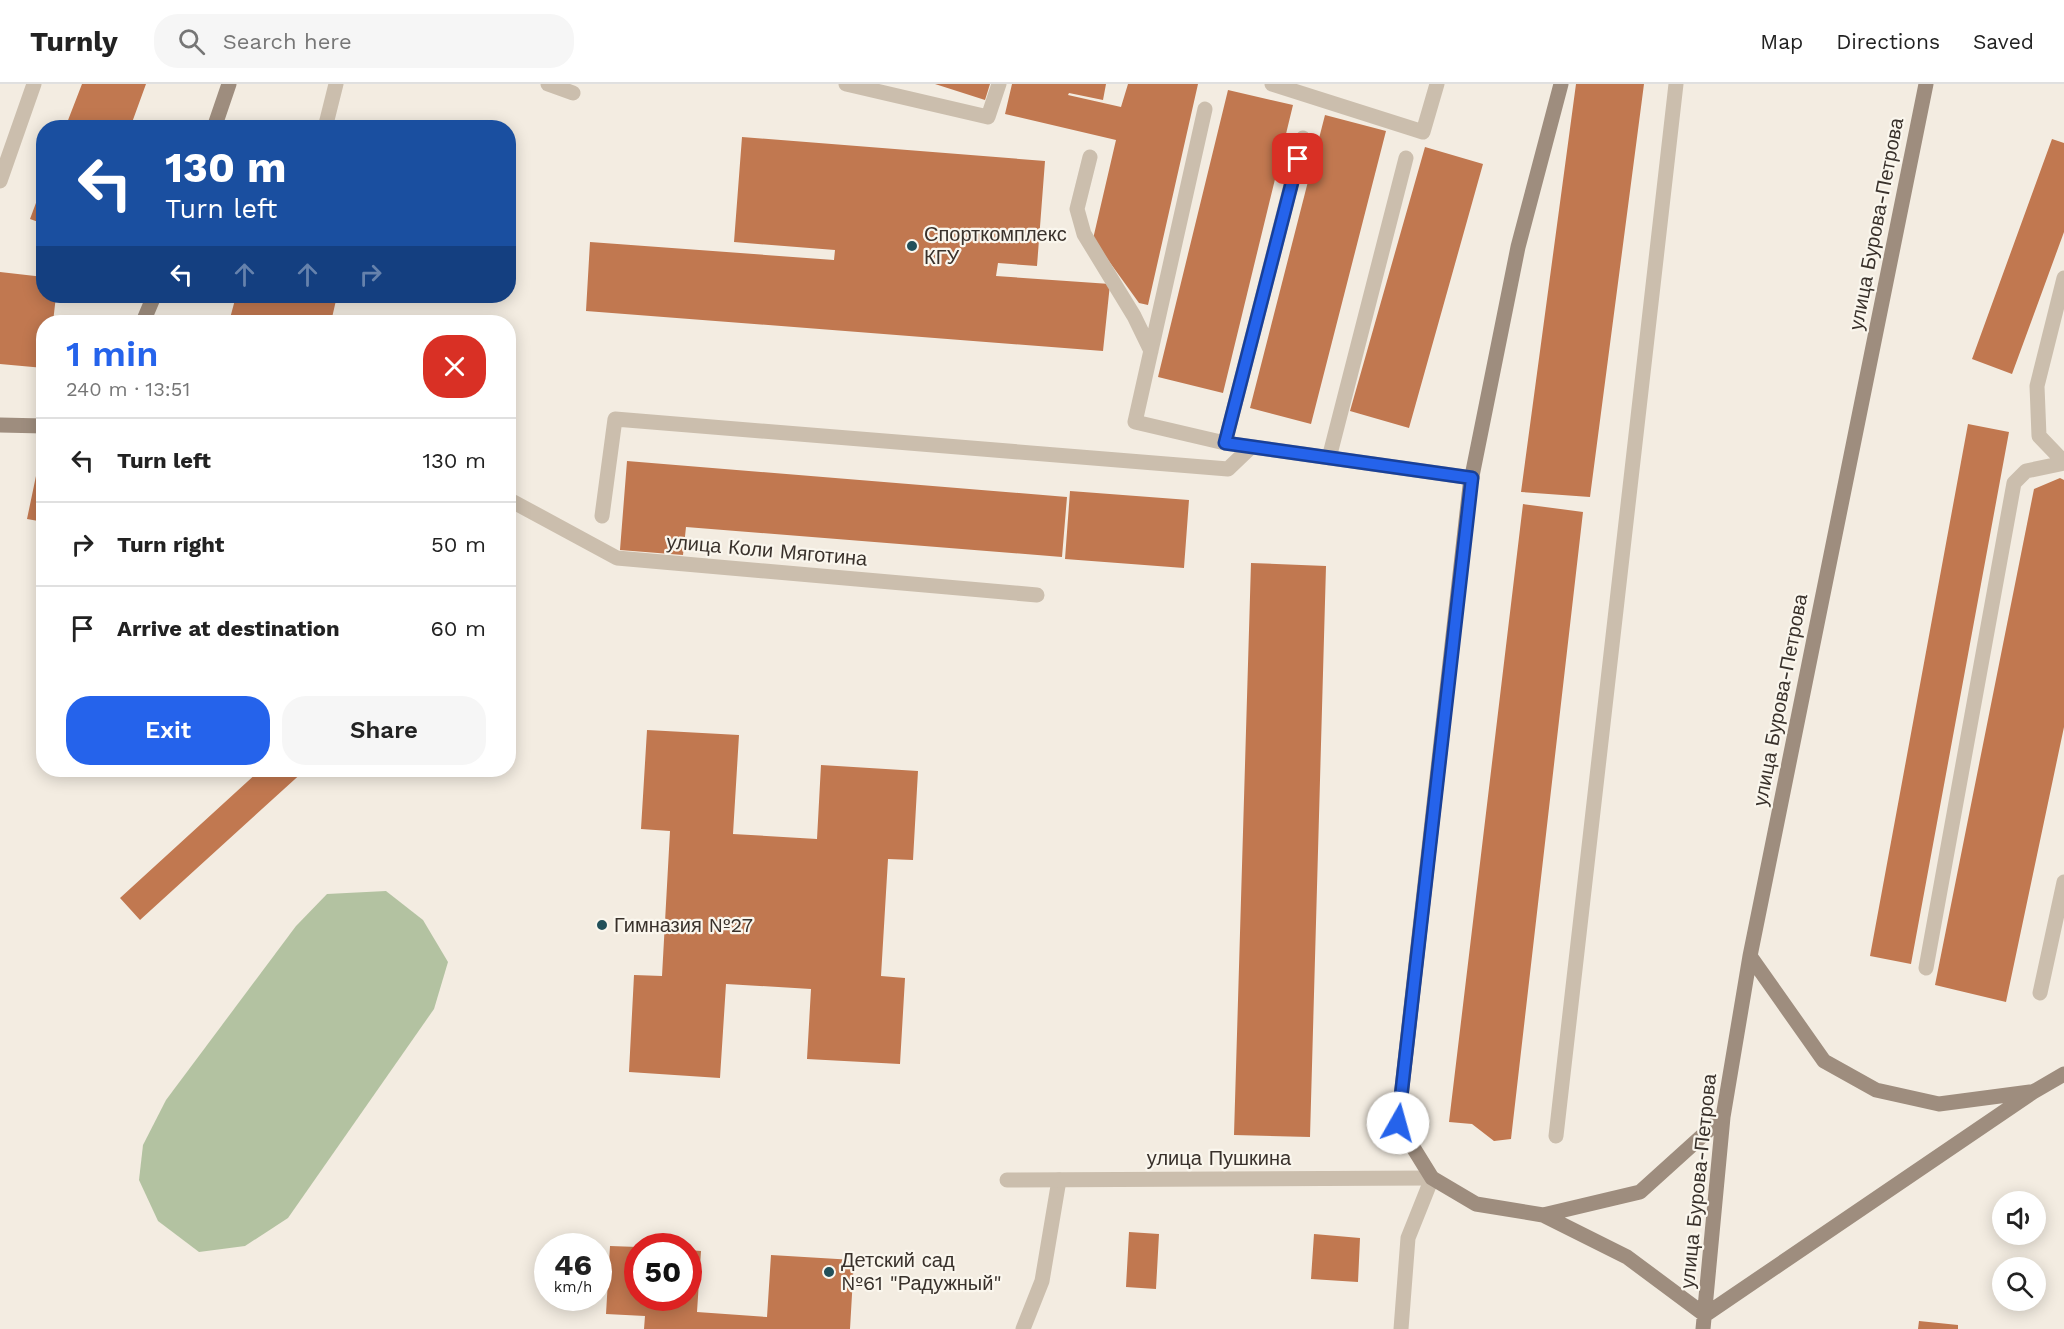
<!DOCTYPE html>
<html lang="en">
<head>
<meta charset="utf-8">
<style>
	:root { --surface:#fff; --page:#f6f6f6; --text:#222; --muted:#767676; --line:#e0e0e0; --accent:#2563eb }
	body { margin:0; font-family:"Work Sans",sans-serif; background:var(--page); color:var(--text); height:100vh; display:flex; flex-direction:column; font-size:22px; white-space:nowrap }
	* { box-sizing:border-box; margin:0 }
	p { font-size:20px; color:var(--muted) }
	.icon { flex:none; width:33px; height:33px; fill:none; stroke:currentColor; stroke-width:2; stroke-linecap:round; stroke-linejoin:round }
	.map { position:relative; flex:1; overflow:hidden }
	.sheet { position:absolute; left:36px; top:231px; width:480px; height:462px; display:flex; flex-direction:column; background:var(--surface); border-radius:24px; box-shadow:0 3px 15px #0003 }
	.sheet>* { flex:none }
	.banner { position:absolute; left:36px; top:36px; width:480px; height:183px; border-radius:24px; box-shadow:0 3px 15px #0003; background:#1a4fa0; color:#fff; overflow:hidden }
	.controls { position:absolute; left:1992px; top:1107px; display:grid; gap:12px }
	.controls a { display:grid; place-items:center; width:54px; height:54px; border-radius:50%; background:var(--surface); box-shadow:0 3px 15px #0003; font-size:30px }
	.speed { position:absolute; left:534px; top:1149px; display:flex; gap:12px; font-size:30px; font-weight:700; text-align:center }
	.speed>* { display:grid; place-content:center; width:78px; height:78px; border-radius:50%; background:var(--surface); box-shadow:0 3px 15px #0003; line-height:1 }
	.speed small { font-size:15px; font-weight:400 }
	.speed .limit { border:9px solid #d22; background:#fff; color:#111 }
	.pin { position:absolute; display:grid; place-items:center; width:51px; height:51px; color:#fff; margin:-26px; border-radius:12px; box-shadow:0 3px 9px #0006 }
	.me { position:absolute; width:66px; margin:-33px; rotate:7deg; stroke-linejoin:round; filter:drop-shadow(0 0 4px #0008) }
	.turn { display:flex; align-items:center; gap:21px; height:126px; padding:0 30px; font-size:27px }
	.turn .icon { width:78px; height:78px; stroke-width:2.5 }
	.turn b { display:block; font-size:42px; line-height:51px }
	.lanes { display:flex; align-items:center; height:57px; padding:0 30px; background:#0003; justify-content:center; gap:30px; direction:ltr }
	.lanes .off { opacity:.35 }
	.round { display:grid; place-items:center; flex:none; width:63px; height:63px; border-radius:24px; background:var(--page) }
	.summary { display:flex; align-items:center; justify-content:space-between; height:102px; padding:0 30px }
	h1 { font-size:36px; font-weight:600; line-height:45px; color:var(--accent) }
	.action { display:flex; gap:12px; margin-top:auto; padding:12px 30px }
	.action a { flex:1; height:69px; border-radius:24px; background:var(--accent); color:#fff; font-size:24px; font-weight:600; line-height:69px; text-align:center }
	.action a+a { background:var(--page); color:var(--text) }
	ul { padding:0; list-style:none }
	li { display:flex; align-items:center; gap:18px; height:84px; padding:0 30px; border-top:2px solid var(--line) }
	li div { flex:1 }
	li b { display:block; font-size:22px }
	li em { font-style:normal }
	header { display:flex; align-items:center; gap:36px; box-sizing:border-box; height:84px; padding:0 30px; background:var(--surface); border-bottom:2px solid var(--line) }
	header strong { font-size:28px }
	nav { display:flex; gap:33px; margin-inline-start:auto; font-size:21px }
	.search { width:420px; height:54px; background:var(--page); display:flex; align-items:center; gap:15px; box-sizing:border-box; padding:0 21px; border-radius:24px; color:var(--muted); font-size:22px }
	.map>svg:first-child { display:block }
</style>
</head>
<body>
<header>
<strong>Turnly</strong>
<div class="search"><svg class="icon" aria-label="search" viewBox="0 0 24 24"><circle cx="10" cy="10" r="6"/><path d="M15 15l6 6"/></svg>Search here</div>
<nav><a>Map</a><a>Directions</a><a>Saved</a></nav>
</header>
<div class="map">
<svg width="2064" height="1245" viewBox="0 0 2064 1245">
	<rect width="100%" height="100%" fill="#f3ece1"/>
	<!-- green -->
	<path fill="#b3c2a1" d="M386,807L423,836L448,878L434,925L288,1134L245,1162L199,1168L158,1137L139,1096L143,1061L166,1016L296,842L327,810Z"/>
	<!-- building -->
	<path fill="#c17850" d="M82,0H146L130,44H65Z
		M935,0H990L985,16Z
		M1012,0H1106L1103,16L1069,9L1068,11L1121,23L1128,0H1198L1148,221L1139,219L1093,155L1116,56L1005,30Z
		M1576,0H1644L1590,413L1521,408Z
		M1228,6L1293,21L1223,309L1158,293Z
		M1325,31L1386,47L1311,340L1250,324Z
		M742,53L1045,77L1037,182L998,179L996,192L1110,200L1103,267L586,227L590,158L834,176L835,166L734,158Z
		M2052,55L2064,59V148L2012,290L1972,275Z
		M1425,63L1483,80L1409,344L1350,327Z
		M43,100H44V140L30,135Z
		M0,188L44,193V212H56L53,238H44V284L0,280Z
		M236,212H337L331,238H229Z
		M1968,340L2009,348L1911,880L1870,872Z
		M627,377L1067,413L1062,473L686,443L683,471L620,466Z
		M36,392L44,394V438L27,435Z
		M2060,394L2064,396V643L2006,918L1935,901L2034,405Z
		M1070,407L1189,416L1184,484L1065,475Z
		M1523,420L1583,428L1511,1055L1494,1057L1472,1040L1449,1038Z
		M1251,479L1326,482L1310,1053L1234,1051Z
		M647,646L739,651L733,750L817,755L821,681L918,687L913,776L888,775L881,892L905,894L900,980L807,975L811,905L726,900L720,994L629,988L634,891L662,892L670,747L641,745Z
		M260,686H305L140,836L120,814Z
		M1129,1148L1159,1150L1156,1205L1126,1203Z
		M1314,1150L1360,1154L1358,1198L1311,1195Z
		M610,1162L638,1163V1214H688V1166L701,1167L697,1228L767,1233L771,1171L854,1176L850,1245H644L645,1232L606,1230Z
		M1919,1237L1958,1241V1245H1918Z"/>
	<g fill="none" stroke-linecap="round" stroke-linejoin="round">
		<!-- lane -->
		<path stroke="#cbbead" stroke-width="15" d="M548,0L573,9
			M846,0L988,33L999,0
			M1272,0L1423,48L1437,0
			M1205,25L1135,338L1225,359L1472,394
			M325,44L336,0
			M1090,73L1077,125L1084,150L1134,232L1151,267
			M0,97L34,0
			M2064,194L2037,302L2039,352L2064,378
			M1225,359L1303,54
			M1329,374L1406,74
			M602,432L615,335L1228,385L1251,363
			M1926,884L2014,399L2026,387L2064,379
			M2040,909L2064,798
			M1556,1052L1676,0
			M1023,1245L1042,1197L1059,1096
			M1401,1245L1408,1154L1432,1094"/>
		<!-- street -->
		<path stroke="#cbbead" stroke-width="15" d="M508,415L617,474L1037,511
			M1007,1096L1432,1094"/>
		<!-- secondary -->
		<path stroke="#9e8d7e" stroke-width="15" d="M1561,0L1518,163L1470,402L1398,1039L1432,1094L1476,1120L1543,1131L1627,1173L1705,1231
			M214,44L229,0
			M143,238L154,212
			M0,341L44,342
			M1750,872L1824,977L1876,1006L1939,1020L2030,1008
			M1543,1131L1640,1108L1723,1033
			M1705,1231L2033,1008L2064,990
			M1703,1245L1723,1033L1750,872L1926,0"/>
	</g>
	<g fill="none" stroke-linecap="round" stroke-linejoin="round">
		<!-- route casing -->
		<g stroke="#184099" stroke-width="15">
			<path id="route" d="M1298,75L1225,359L1472,394L1398,1039"/>
		</g>
		<!-- route -->
		<use href="#route" stroke="#2563eb" stroke-width="10"/>
	</g>
	<!-- markers -->
	<g fill="#22505a" stroke="#faf6ed" stroke-width="2">
		<circle cx="912" cy="162" r="6"/>
		<circle cx="602" cy="841" r="6"/>
		<circle cx="829" cy="1188" r="6"/>
	</g>
	<g text-anchor="middle" dominant-baseline="central" stroke-width="4.5" stroke-linejoin="round" paint-order="stroke">
		<!-- street labels -->
		<g font-size="20" fill="#39312b" stroke="#faf6ed">
			<text transform="translate(1876 140) rotate(-79)">улица Бурова-Петрова</text>
			<text transform="translate(767 466) rotate(5)">улица Коли Мяготина</text>
			<text transform="translate(1780 616) rotate(-79)">улица Бурова-Петрова</text>
			<text x="1219" y="1074">улица Пушкина</text>
			<text transform="translate(1698 1097) rotate(-84)">улица Бурова-Петрова</text>
		</g>
		<!-- poi labels -->
		<g font-size="20" fill="#39312b" stroke="#faf6ed" text-anchor="start">
			<text x="924" y="150">Спорткомплекс<tspan x="924" dy="23">КГУ</tspan></text>
			<text x="614" y="841">Гимназия №27</text>
			<text x="841" y="1176">Детский сад<tspan x="841" dy="23">№61 "Радужный"</tspan></text>
		</g>
	</g>
</svg>
<div class="controls">
<a><svg class="icon" aria-label="sound" viewBox="0 0 24 24"><path d="M4 9h4l5-4v14l-5-4H4zM17 9q2 3 0 6"/></svg></a>
<a><svg class="icon" aria-label="search" viewBox="0 0 24 24"><circle cx="10" cy="10" r="6"/><path d="M15 15l6 6"/></svg></a>
</div>
<div class="speed"><div>46<small>km/h</small></div><div class="limit">50</div></div>
<div class="pin" style="left:1298px;top:75px;background:#d93025"><svg class="icon" aria-label="arrive" viewBox="0 0 24 24"><path d="M6 21V4h12l-3 4 3 4H6"/></svg></div>
<svg class="me" style="left:1398px;top:1039px" viewBox="-20 -20 40 40"><circle r="19" fill="#fff"/><path d="M0-13L10 11 0 6-10 11z" fill="#2563eb"/></svg>
<div class="banner">
<div class="turn"><svg class="icon" aria-label="left" viewBox="0 0 24 24"><path d="M17 20v-9H6M10 6l-5 5 5 5"/></svg><div><b>130 m</b>Turn left</div></div>
<div class="lanes"><svg class="icon" aria-label="left" viewBox="0 0 24 24"><path d="M17 20v-9H6M10 6l-5 5 5 5"/></svg><svg class="icon off" aria-label="ahead" viewBox="0 0 24 24"><path d="M12 20V5M6 11l6-6 6 6"/></svg><svg class="icon off" aria-label="ahead" viewBox="0 0 24 24"><path d="M12 20V5M6 11l6-6 6 6"/></svg><svg class="icon off" aria-label="right" viewBox="0 0 24 24"><path d="M7 20v-9h11M14 6l5 5-5 5"/></svg></div>
</div>
<section class="sheet">
<div class="summary"><div><h1>1 min</h1><p>240 m · 13:51</p></div><a class="round" style="background:#d93025;color:#fff"><svg class="icon" aria-label="close" viewBox="0 0 24 24"><path d="M6 6l12 12M18 6L6 18"/></svg></a></div>
<ul>
<li><svg class="icon" aria-label="left" viewBox="0 0 24 24"><path d="M17 20v-9H6M10 6l-5 5 5 5"/></svg><div><b>Turn left</b></div><em>130 m</em></li>
<li><svg class="icon" aria-label="right" viewBox="0 0 24 24"><path d="M7 20v-9h11M14 6l5 5-5 5"/></svg><div><b>Turn right</b></div><em>50 m</em></li>
<li><svg class="icon" aria-label="arrive" viewBox="0 0 24 24"><path d="M6 21V4h12l-3 4 3 4H6"/></svg><div><b>Arrive at destination</b></div><em>60 m</em></li>
</ul>
<div class="action"><a>Exit</a><a>Share</a></div>
</section>
</div>
</body>
</html>
